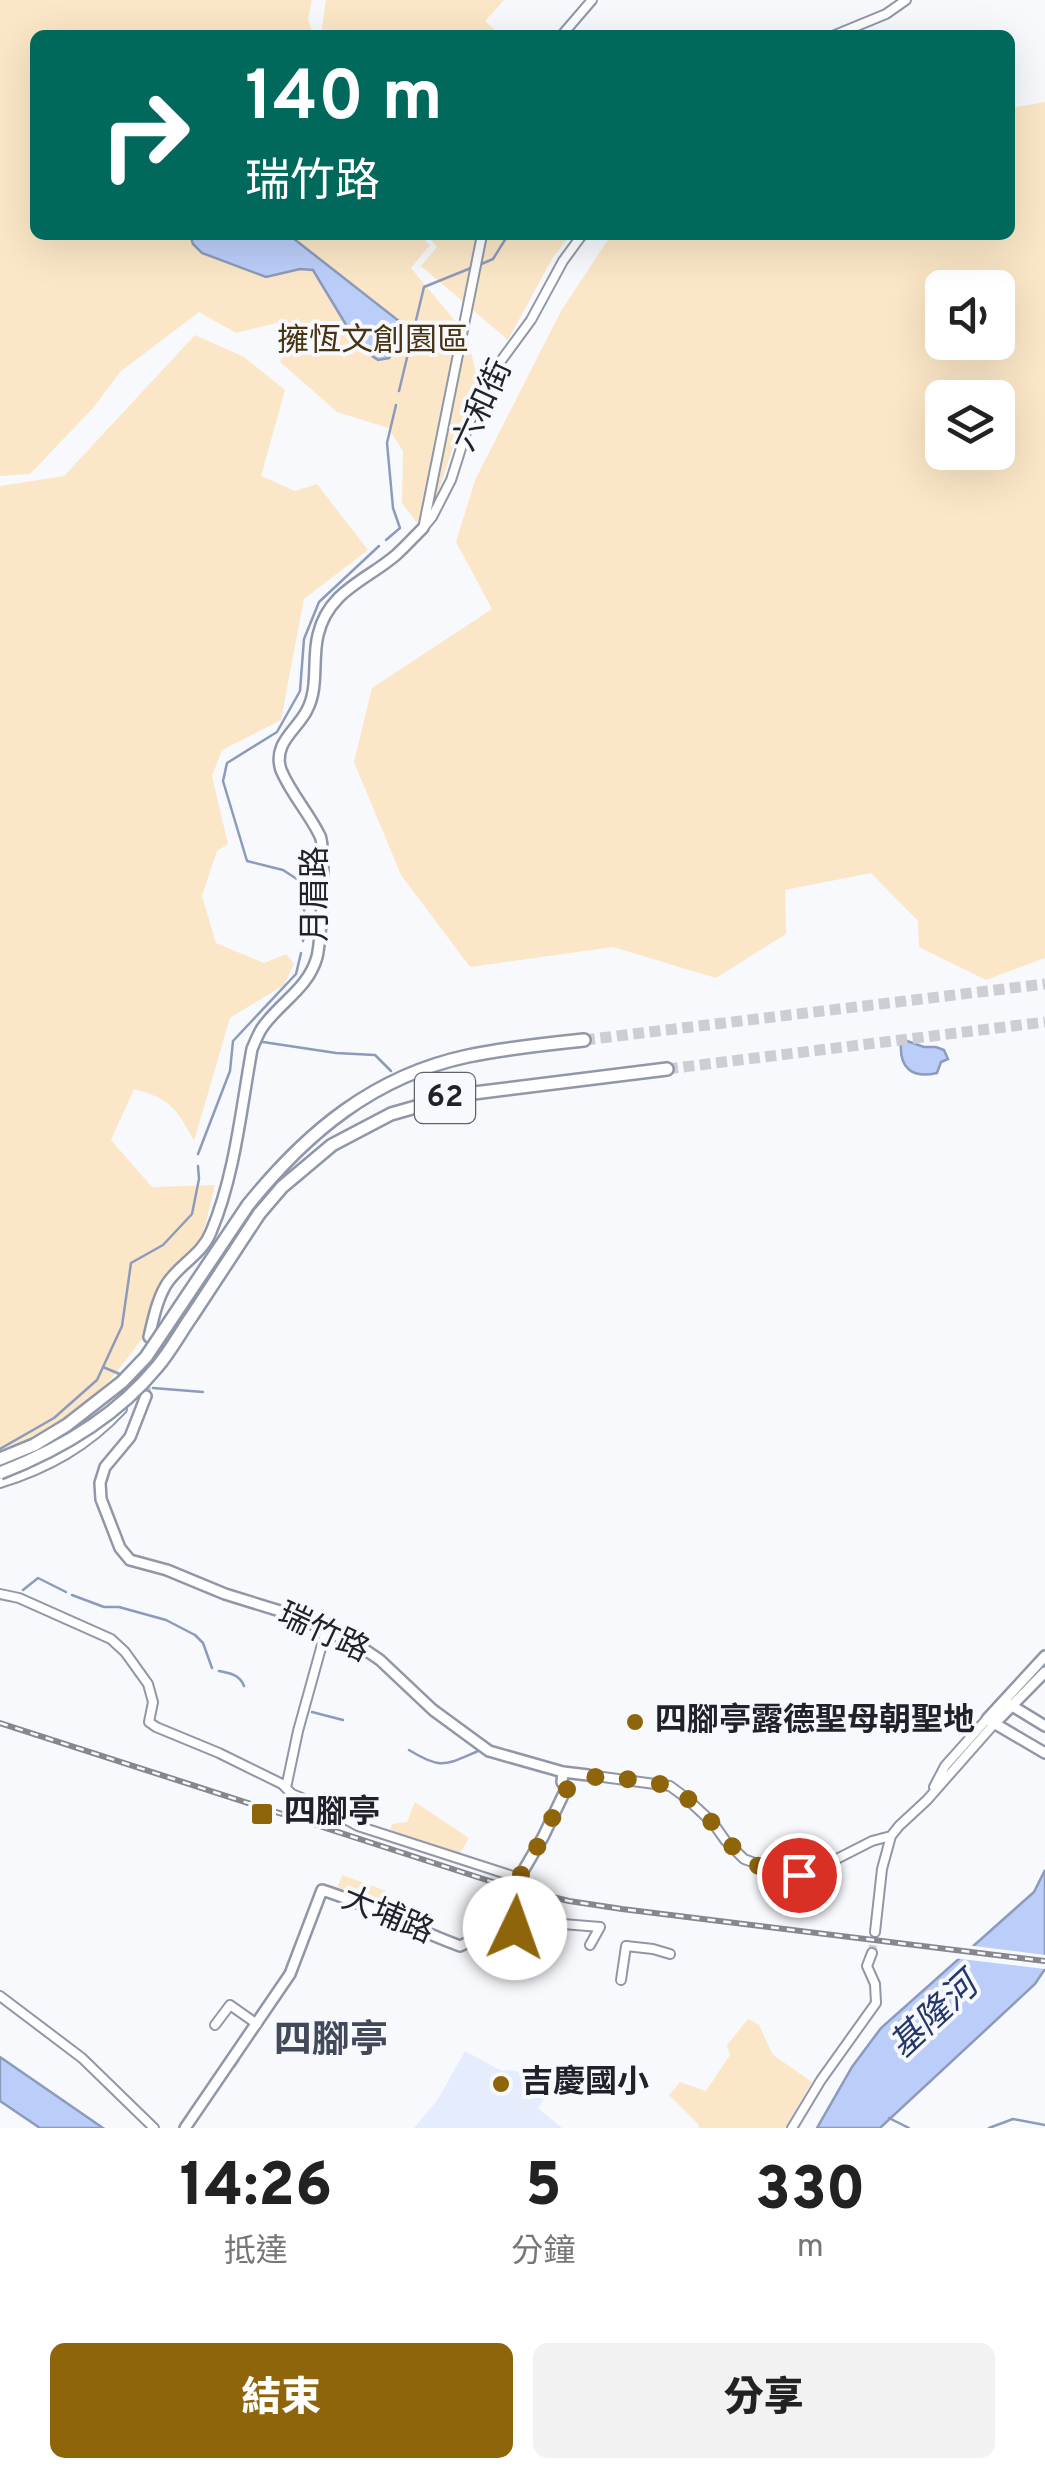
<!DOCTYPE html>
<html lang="zh-TW">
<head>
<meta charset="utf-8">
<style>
	:root { --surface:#fff; --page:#f2f2f2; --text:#222; --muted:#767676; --accent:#8f650c }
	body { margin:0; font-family:Overpass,"Noto Sans TC",sans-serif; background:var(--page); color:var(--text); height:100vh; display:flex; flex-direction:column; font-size:38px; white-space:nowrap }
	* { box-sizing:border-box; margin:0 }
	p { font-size:32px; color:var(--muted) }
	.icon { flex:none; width:55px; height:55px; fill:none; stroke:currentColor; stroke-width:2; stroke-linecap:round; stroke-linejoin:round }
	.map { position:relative; height:2128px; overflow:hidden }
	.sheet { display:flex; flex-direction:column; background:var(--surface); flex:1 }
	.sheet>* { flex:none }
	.hud { position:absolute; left:30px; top:30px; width:985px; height:210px; border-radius:15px; box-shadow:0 10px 40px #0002; background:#00695c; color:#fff; overflow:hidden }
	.controls { position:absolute; left:925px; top:270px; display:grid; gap:20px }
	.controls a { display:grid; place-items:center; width:90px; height:90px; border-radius:15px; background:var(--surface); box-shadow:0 10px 40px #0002; font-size:50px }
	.pin { position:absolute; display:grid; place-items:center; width:85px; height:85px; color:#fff; margin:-42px; border:5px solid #fff; border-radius:50%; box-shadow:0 2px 10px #0007 }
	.me { position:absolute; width:110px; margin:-55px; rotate:3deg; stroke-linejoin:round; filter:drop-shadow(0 0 8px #0008) }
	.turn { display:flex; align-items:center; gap:35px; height:210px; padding:0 50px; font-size:45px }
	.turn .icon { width:130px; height:130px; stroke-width:2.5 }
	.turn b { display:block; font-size:70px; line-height:85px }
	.eta { display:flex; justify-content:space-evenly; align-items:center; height:170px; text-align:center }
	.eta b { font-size:60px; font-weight:800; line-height:70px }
	.primary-button { display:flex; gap:20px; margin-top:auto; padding:20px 50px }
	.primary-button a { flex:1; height:115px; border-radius:15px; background:var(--accent); color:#fff; font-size:40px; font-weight:800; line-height:115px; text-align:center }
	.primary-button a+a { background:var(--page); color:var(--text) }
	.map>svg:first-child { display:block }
</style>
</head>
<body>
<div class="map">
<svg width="1045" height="2128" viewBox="0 0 1045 2128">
	<rect width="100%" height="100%" fill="#f8f9fd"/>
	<!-- built -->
	<path fill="#e5edfd" d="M465,2051L502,2071L511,2070L539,2077L545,2068L560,2077L538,2108L562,2128H414L438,2099Z"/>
	<!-- green -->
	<path fill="#fbe7c7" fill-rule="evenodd" d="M0,0H312L308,19L313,35H35V235H420L430,245L411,268L467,335L481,395L460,426L437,496L418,524L402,503L403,451L388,428L337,412L280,362L296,334L277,323L236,333L199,312L120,372L94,407L30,474L0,476Z
		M326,0H504L485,21L500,35H321Z
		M1045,102V958L986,980L919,947L918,921L871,873L785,890L786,934L716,978L613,947L470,967L401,875L354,762L372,688L492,609L456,542L475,480L561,311L611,235H1010V108ZM942,288H998V342H942ZM942,398H998V452H942Z
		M427,235H571L553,257L508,340L421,266L437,247Z
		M195,335L244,357L285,390L261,476L295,491L317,484L368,550L304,599L281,720L222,750L212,776L228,844L217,851L202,896L216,943L264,963L286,954L294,964L284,985L230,1018L194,1141C177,1109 171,1099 134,1089L111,1140L152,1187L215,1185L200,1247L163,1281L146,1334L111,1379L73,1413L45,1433L0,1449V486L64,476Z
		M415,1802L469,1838L459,1855L389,1833L392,1824L407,1822Z
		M342,1875L386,1891L382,1906L337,1889Z
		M748,2019L759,2025L773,2055L812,2082L785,2128H699L698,2124L669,2095L680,2082L706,2091L730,2055L727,2045Z"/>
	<!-- water -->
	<path fill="#bbcef9" stroke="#8c9abb" stroke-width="2.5" d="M190,235H289L404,325L403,337L389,358L378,360L360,348L313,270L300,269L266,277L202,253L193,244Z
		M907,1041L924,1047H936L944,1050L948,1059L941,1062L937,1073C912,1079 899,1068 901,1042Z
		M1045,1870V1969L1035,1984L880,2128H817L852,2067L881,2028L1034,1892Z
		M0,2057L103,2128H40L0,2101Z"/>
	<!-- pier -->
	<path fill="#f8f9fd" d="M966,1945L1045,1955V1969L952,1958Z"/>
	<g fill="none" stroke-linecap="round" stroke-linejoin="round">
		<!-- stream -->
		<path stroke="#8c9abb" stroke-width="2.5" d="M479,265L493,259L508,235
			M399,391L424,287L471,268
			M386,540L400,528L393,508L387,443L396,405
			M303,941L305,933L303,883L283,870L247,861L223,781L227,763L277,732L300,691L304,639L319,602L379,546
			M263,1042L336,1053L375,1055L391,1071
			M198,1154L230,1071L233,1041L296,974L301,953
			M103,1367L122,1375
			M153,1388L203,1392
			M0,1449L54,1418L97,1380L122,1326L131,1263L163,1245L192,1214L199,1179L198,1166
			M23,1590L38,1578L66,1592
			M72,1595L104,1607H119L166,1620L195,1635L203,1643L212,1668
			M219,1671C230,1673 240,1675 244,1686
			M312,1712L343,1720
			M409,1750C442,1770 445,1765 478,1751
			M889,2118L909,2128
			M989,2128L1013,2119L1045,2125"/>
		<!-- minor-tunnel -->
		<path stroke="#cdced3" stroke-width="8" stroke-dasharray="8 4" stroke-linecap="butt" d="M872,1953L875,1932
			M231,2060L240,2066"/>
		<!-- tertiary-tunnel -->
		<path stroke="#cdced3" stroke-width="9" stroke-dasharray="9 4.5" stroke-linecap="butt" d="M146,1396L149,1337"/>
		<!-- trunk-tunnel -->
		<path stroke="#cdced3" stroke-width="11" stroke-dasharray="11 5.5" stroke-linecap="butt" d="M584,1040L1045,984
			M667,1069L1045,1022"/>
		<!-- minor casing -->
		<g stroke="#8f97a9" stroke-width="12">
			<path id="minor" d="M562,35L592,0
				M835,35L886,14L906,0
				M424,524L482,235
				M423,528L432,517L451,480L469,423L492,373L531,320L563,261L582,235
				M0,1483C48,1468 88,1446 122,1409
				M0,1594L19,1598L111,1639L125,1652L148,1684L153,1702L149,1722L156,1727L219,1753L282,1784L292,1794L319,1805L358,1826L519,1878
				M588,1775L670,1786L685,1797L713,1823L725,1840L744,1859L787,1875H799L819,1868L872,1841L891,1836
				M934,1787L945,1766L987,1719
				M286,1788L298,1731L326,1630
				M790,1882L802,1909L817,1893
				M504,1925L515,1928L521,1921H526L600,1927L590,1945
				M875,1932L882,1869L891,1836L899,1826L927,1800L994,1724
				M621,1980L626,1946L653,1949L670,1954
				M0,1996L82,2058L154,2128
				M215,2025L230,2005L257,2024
				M792,2128L821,2080L876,2003L875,1984L867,1966L872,1953"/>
		</g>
		<!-- tertiary casing -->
		<g stroke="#8f97a9" stroke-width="14">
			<path id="tertiary" d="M149,1337C153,1320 157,1300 166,1285C178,1265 202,1255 211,1232C235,1175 241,1109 252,1049C255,1042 258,1034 262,1028C280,1002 308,989 317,957C321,940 326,849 320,836C309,813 291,794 281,770C272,743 298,729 307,710C319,688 312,658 318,635C328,591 367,580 396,555C405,547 414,537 423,528
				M146,1396L130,1437L105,1467L100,1483L101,1499L120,1548L130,1560L167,1570L225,1594L293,1615L361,1647L380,1660L433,1710L489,1751L563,1772L588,1775
				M1045,1656L987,1719L1045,1753
				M1009,1704L1045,1726
				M994,1724L1045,1672
				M185,2128L290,1974L322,1890C370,1905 413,1929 460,1946L504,1925L511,1910L519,1878L543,1837L566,1789L562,1782L563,1772"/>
		</g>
		<!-- trunk casing -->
		<g stroke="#8f97a9" stroke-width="16">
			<path id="trunk" d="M248,1205C307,1132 374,1076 468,1056C506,1048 545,1044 584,1040
				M259,1214L282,1187L332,1145L391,1114L458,1095L667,1069"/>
		</g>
		<!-- minor -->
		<use href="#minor" stroke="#fff" stroke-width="8"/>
		<!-- tertiary -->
		<use href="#tertiary" stroke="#fff" stroke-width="9"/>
		<!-- trunk -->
		<use href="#trunk" stroke="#fff" stroke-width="11"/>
		<!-- rail casing -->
		<g stroke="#85878d" stroke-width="6">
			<path id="rail" d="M0,1723L499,1884L569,1901L622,1909L1045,1961"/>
		</g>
		<!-- rail -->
		<use href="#rail" stroke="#f8f9fd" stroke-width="2.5" stroke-dasharray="8" stroke-linecap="butt"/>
		<!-- trunk-bridge casing -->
		<g stroke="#8f97a9" stroke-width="16" stroke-linecap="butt">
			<path id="trunk-bridge" d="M0,1459L34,1445L67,1425L122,1382L146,1357L248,1205
				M0,1473C59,1450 116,1417 157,1367C170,1352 180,1333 192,1316C214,1282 237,1248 259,1214"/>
		</g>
		<!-- trunk-bridge -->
		<use href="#trunk-bridge" stroke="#fff" stroke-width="11"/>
	</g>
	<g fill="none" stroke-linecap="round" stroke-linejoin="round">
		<!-- route -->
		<path stroke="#8f650c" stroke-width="18" stroke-dasharray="0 32.4" d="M515,1928L504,1925L511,1910L519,1878L543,1837L566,1790L588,1776C613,1780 651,1777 673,1789C726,1818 725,1872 799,1875"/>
	</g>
	<!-- markers -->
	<g fill="#8f650c" stroke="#f8f9fd" stroke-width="4">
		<circle cx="635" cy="1722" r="10"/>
		<rect x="250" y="1802" width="24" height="24" rx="5"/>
		<circle cx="501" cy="2084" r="10"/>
	</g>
	<g text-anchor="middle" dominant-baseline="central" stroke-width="8" stroke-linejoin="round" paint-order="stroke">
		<!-- shield labels -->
		<rect fill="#f8f9fd" stroke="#606269" stroke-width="2.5" x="415" y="1073" width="60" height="50" rx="8"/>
		<g font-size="30" font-weight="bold" fill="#1f222a">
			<text x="445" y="1098">62</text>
		</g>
		<!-- park labels -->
		<g font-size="32" fill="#483412" stroke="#f8f9fd">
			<text x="373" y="342">擁恆文創園區</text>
		</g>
		<!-- street labels -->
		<g font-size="32" fill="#1f222a" stroke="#f8f9fd">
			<text transform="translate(484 406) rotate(-65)">六和街</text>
			<text transform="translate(317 894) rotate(-90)">月眉路</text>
			<text transform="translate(323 1634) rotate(25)">瑞竹路</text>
			<text transform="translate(387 1917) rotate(23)">大埔路</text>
		</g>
		<!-- poi labels -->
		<g font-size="32" font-weight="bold" fill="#1f222a" stroke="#f8f9fd" text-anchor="start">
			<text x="655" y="1722">四腳亭露德聖母朝聖地</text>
			<text x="284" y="1814">四腳亭</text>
			<text x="521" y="2084">吉慶國小</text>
		</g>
		<!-- water labels -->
		<g font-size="35" font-style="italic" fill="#24376c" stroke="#f8f9fd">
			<text transform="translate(935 2017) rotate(-43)">基隆河</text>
		</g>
		<!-- quarter labels -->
		<g font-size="38" font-weight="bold" fill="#42495a" stroke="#f8f9fd">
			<text x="331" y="2042">四腳亭</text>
		</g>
	</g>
</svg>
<div class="controls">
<a><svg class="icon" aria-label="sound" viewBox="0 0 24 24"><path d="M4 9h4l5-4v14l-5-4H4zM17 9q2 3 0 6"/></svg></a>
<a><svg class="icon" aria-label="layers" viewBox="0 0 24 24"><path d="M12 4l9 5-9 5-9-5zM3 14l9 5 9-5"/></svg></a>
</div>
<div class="pin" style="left:799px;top:1875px;background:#d93025"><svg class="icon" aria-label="arrive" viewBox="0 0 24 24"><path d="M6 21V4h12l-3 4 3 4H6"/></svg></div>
<svg class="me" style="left:515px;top:1928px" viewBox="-20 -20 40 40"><circle r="19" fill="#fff"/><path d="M0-13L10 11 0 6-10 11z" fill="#8f650c"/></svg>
<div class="hud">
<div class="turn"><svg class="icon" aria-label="right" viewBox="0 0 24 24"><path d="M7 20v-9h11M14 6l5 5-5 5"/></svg><div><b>140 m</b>瑞竹路</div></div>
</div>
</div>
<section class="sheet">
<div class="eta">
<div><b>14:26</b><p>抵達</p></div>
<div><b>5</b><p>分鐘</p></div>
<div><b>330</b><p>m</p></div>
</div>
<div class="primary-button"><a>結束</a><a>分享</a></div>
</section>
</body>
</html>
